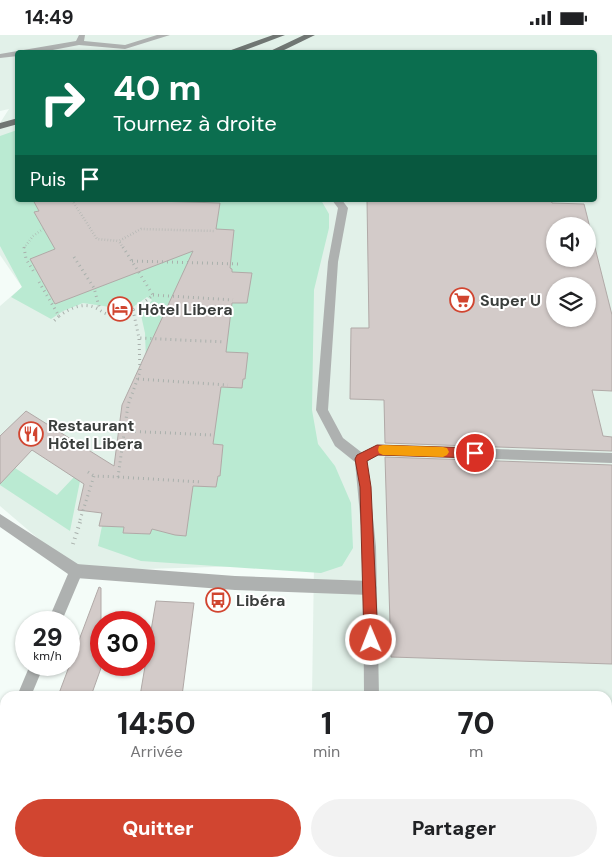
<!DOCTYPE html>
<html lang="fr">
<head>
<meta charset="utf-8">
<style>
	:root { --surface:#fff; --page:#f2f2f2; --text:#202124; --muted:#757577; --accent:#d14530 }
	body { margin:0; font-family:"DM Sans",sans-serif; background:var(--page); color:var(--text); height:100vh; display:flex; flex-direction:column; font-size:19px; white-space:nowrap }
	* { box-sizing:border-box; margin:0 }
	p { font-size:16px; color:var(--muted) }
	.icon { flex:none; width:28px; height:28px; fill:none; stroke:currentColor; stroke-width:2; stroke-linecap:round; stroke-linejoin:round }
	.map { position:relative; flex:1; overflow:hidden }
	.panel { position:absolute; left:0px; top:656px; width:612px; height:176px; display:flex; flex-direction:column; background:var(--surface); border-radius:15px 15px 0 0; box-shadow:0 1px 4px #0004 }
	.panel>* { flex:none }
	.guide { position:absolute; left:15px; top:15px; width:582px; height:152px; border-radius:5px; box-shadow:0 1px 4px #0004; background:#0b6e4f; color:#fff; overflow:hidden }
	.controls { position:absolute; left:546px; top:182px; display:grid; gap:10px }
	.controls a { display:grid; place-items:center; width:50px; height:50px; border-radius:50%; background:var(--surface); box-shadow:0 1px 4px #0004; font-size:25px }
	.speed { position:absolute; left:15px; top:576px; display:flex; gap:10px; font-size:25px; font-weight:700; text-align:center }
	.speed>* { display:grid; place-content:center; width:65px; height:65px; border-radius:50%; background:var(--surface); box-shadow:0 1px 4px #0004; line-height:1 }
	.speed small { font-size:12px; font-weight:400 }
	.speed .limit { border:8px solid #d22; background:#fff; color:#111 }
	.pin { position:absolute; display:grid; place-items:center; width:42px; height:42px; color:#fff; margin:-21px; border:2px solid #fff; border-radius:50%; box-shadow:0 1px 5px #0007 }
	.me { position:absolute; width:55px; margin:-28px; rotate:359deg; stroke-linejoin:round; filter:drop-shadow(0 0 4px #0008) }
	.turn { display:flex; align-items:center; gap:18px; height:105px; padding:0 15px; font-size:22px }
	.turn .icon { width:65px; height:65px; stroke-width:2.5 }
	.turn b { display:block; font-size:35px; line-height:42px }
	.then { display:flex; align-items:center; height:48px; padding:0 15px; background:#0003; gap:10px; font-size:19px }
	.eta { display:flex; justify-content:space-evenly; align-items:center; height:85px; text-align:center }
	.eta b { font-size:30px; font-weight:800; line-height:35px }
	.button { display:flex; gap:10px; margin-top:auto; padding:10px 15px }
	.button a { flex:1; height:58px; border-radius:30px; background:var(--accent); color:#fff; font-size:20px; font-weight:800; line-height:58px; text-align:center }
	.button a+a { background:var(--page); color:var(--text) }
	.status { display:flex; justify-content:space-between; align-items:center; height:35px; padding:0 25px; background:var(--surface); direction:ltr }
	.status svg { height:14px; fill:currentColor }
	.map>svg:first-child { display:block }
</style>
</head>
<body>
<div class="status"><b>14:49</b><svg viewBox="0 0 49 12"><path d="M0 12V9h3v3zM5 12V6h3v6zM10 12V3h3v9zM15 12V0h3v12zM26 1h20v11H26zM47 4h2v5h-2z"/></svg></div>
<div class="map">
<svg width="612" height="832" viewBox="0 0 612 832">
	<rect width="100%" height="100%" fill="#f4fcf8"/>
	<!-- built -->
	<path fill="#e2f1e9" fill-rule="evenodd" d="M0,0H612V832H310V828H608V661H312L314,529L76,536L0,471V271L22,252L0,220V88L9,74L0,76ZM18,18H595V165H18ZM555,191H588V224H555ZM555,251H588V284H555Z"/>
	<!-- green -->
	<path fill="#baead2" d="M17,95L18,165H321L329,179V193L314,255L312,375L318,409L335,431L351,468L353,513L342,531L321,538L141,526L98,511L102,491L124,492L123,498L142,499L146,326L145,298L141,280L152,265L147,262L133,272H110L83,268L63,276L51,284L11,262L22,252L0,211V101Z
		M0,432L10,439L15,433L57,460L74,442L80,446L70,496L0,450Z"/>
	<!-- building -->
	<path fill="#d3cbc9" stroke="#b1a9a7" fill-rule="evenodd" d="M33,165H124L220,168L216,194L234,195L230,233L232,234V237L252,238L247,268H232L226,317L248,318L245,344H243L242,353L221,352L213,409L223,410L220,441H218L216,452L193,451L186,501L175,500L152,494L150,499L123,498L124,492L99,491L102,478L78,475L84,449L32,415L0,449V401L26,376L114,431L122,370L193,216L55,269L30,224L55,214L34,177L39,176Z
		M367,165H551L552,168L584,169L612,280V356L592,355L603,401L612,402V416L385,408L384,365L350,364L351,293H369ZM555,191H588V224H555ZM555,251H588V284H555Z
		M385,422L612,430V629L391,622Z
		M99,552L101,553V633L91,661H58Z
		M156,566L194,568L182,661H140Z"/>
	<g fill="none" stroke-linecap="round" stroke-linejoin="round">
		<!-- path-far2 -->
		<path stroke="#a9b0ac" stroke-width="2.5" stroke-dasharray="0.5 2.5" stroke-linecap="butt" d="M72,165L97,204L119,206
			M24,213L33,201L43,194
			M123,213L119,206L141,194L215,196"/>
		<!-- path-far1 -->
		<path stroke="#a9b0ac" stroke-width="3" stroke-dasharray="1 4" stroke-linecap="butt" d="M24,212L26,224L34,237
			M74,222L94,253L100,275
			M132,226L240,229
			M39,247L59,281L54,286
			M153,260L233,265
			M133,275L139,303L225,307
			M59,281C70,273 83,267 96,273C100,275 103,278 107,279C124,284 141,270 153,260L123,212
			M138,344L228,350
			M125,396L213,400
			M88,437L94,441
			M118,442L201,447
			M80,485L94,441L118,442L128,370L140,337L139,303"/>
		<!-- path -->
		<path stroke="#a9b0ac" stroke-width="4" stroke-dasharray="1 4.5" stroke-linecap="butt" d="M73,509L81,484"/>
		<!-- lane -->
		<path fill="#aeb1b0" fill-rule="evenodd" d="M79,0H85L84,6L125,10L157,0H170L125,14L79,10L37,18H18V21L0,23V19L76,6Z
			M377,410L612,418V428L379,420L361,429L357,428L355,424L357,420Z
			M76,529L235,541L370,546L375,548L377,553L375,558L370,560L235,555L76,543L71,541L69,536L71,531Z"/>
		<!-- street -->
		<path fill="#aeb1b0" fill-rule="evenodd" d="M332,165H342L348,173L338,227L328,375L343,403L365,420L367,424L376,512L379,661H364L363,512L355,427L335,411L316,375L328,227L338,173Z
			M0,479L81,531L83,536L61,588H47L68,539L0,492Z
			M30,630H44L31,661H17Z
			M5,699V725L0,727V701Z
			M365,828H381V832H365Z"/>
		<!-- primary -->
		<path fill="#707673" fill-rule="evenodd" d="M273,0H285L237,18H223Z
			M304,0H315L278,18H266Z
			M18,83V89L0,94V88Z"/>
	</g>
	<!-- route -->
	<path fill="#d14530" stroke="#882d1f" d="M377,410L475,413L479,415L480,418L479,421L475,423L378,420L367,426L371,452L378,605L376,609L371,611L366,609L364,605L360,452L355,424L357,420Z"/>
	<!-- slow -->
	<path fill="#f59e0b" d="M383,410L443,412L447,413L449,417L447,420L443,422L383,420L379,418L378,415L379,411Z"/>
	<!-- icons -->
	<defs>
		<g id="supermarket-ring" transform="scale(1.25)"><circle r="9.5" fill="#fff" stroke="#d14530" stroke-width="1.5"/><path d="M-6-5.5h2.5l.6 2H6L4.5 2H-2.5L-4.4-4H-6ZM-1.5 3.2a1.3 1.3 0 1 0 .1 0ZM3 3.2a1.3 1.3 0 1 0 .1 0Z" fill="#d14530"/></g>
		<g id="hotel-ring" transform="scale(1.25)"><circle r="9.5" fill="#fff" stroke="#d14530" stroke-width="1.5"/><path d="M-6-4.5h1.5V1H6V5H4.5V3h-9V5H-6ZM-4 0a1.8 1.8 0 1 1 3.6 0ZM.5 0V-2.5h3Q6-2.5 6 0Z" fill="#d14530"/></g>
		<g id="restaurant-ring" transform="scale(1.25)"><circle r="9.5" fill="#fff" stroke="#d14530" stroke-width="1.5"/><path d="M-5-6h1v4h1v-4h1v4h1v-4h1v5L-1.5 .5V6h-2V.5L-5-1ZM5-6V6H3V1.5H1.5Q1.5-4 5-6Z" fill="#d14530"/></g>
		<g id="bus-ring" transform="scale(1.25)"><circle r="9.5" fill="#fff" stroke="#d14530" stroke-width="1.5"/><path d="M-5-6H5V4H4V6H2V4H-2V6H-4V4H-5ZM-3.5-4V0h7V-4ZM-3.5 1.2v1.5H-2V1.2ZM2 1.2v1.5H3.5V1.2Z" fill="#d14530"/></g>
	</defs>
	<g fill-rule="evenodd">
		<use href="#supermarket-ring" x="462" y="265"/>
		<use href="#hotel-ring" x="120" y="274"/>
		<use href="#restaurant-ring" x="31" y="399"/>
		<use href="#bus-ring" x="218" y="565"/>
	</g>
	<g text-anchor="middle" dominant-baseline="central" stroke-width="4" stroke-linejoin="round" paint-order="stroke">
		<!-- poi labels -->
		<g font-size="16" font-weight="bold" fill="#3a3e3c" stroke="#fff" text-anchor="start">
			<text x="480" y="265">Super U</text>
			<text x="138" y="274">Hôtel Libera</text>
			<text x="48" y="390">Restaurant<tspan x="48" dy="18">Hôtel Libera</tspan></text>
			<text x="236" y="565">Libéra</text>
		</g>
	</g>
</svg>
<div class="controls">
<a><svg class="icon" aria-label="sound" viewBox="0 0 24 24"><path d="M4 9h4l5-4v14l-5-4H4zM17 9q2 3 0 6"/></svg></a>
<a><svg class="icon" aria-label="layers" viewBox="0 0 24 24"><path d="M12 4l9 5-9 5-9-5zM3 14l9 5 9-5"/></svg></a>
</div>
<div class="speed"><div>29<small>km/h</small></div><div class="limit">30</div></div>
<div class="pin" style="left:475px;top:418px;background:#d93025"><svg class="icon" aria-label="arrive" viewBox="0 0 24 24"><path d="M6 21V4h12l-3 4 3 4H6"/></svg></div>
<svg class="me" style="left:371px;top:605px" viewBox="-20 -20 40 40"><circle r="17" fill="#d14530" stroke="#fff" stroke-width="3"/><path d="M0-11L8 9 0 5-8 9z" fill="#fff"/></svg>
<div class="guide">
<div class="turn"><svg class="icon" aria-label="right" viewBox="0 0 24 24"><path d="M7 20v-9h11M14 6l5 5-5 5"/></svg><div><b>40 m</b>Tournez à droite</div></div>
<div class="then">Puis<svg class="icon" aria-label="arrive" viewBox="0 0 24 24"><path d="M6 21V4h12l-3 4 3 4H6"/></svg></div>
</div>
<section class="panel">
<div class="eta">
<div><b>14:50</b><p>Arrivée</p></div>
<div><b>1</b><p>min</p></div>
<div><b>70</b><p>m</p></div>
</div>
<div class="button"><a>Quitter</a><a>Partager</a></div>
</section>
</div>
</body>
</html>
